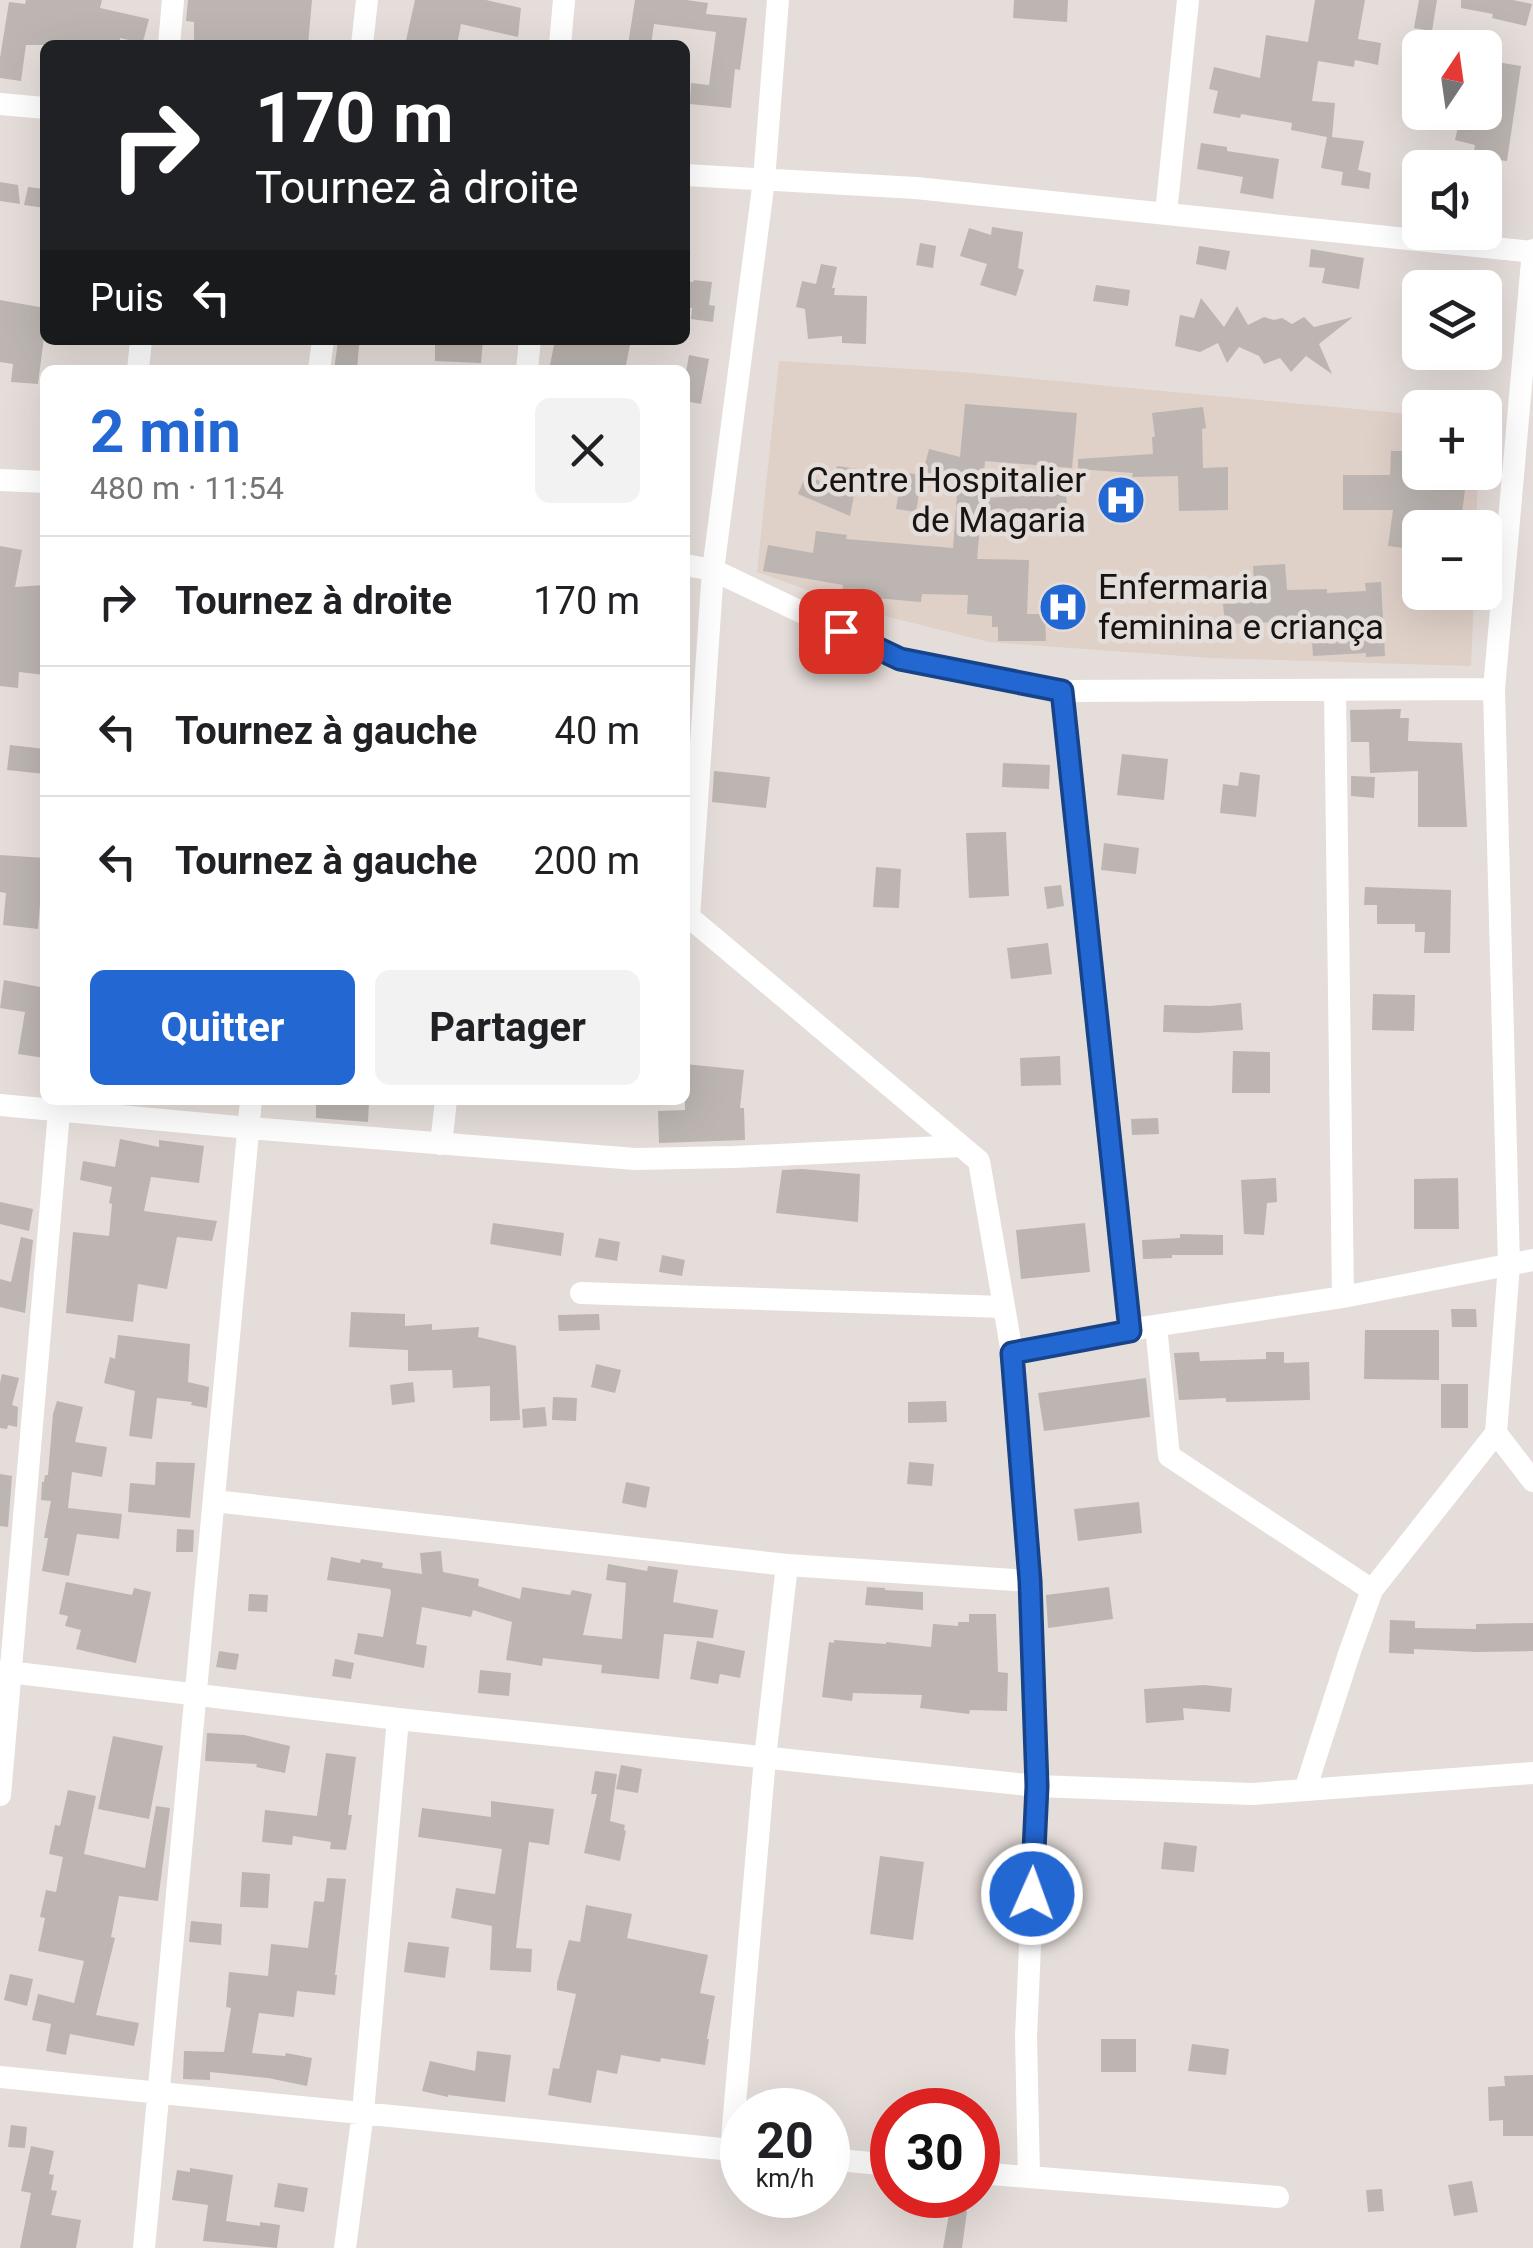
<!DOCTYPE html>
<html lang="fr">
<head>
<meta charset="utf-8">
<style>
	:root { --surface:#fff; --page:#f2f2f2; --text:#202124; --muted:#757577; --line:#e0e0e0; --accent:#2367d3 }
	body { margin:0; font-family:Roboto,sans-serif; background:var(--page); color:var(--text); height:100vh; display:flex; flex-direction:column; font-size:38px; white-space:nowrap }
	* { box-sizing:border-box; margin:0 }
	p { font-size:32px; color:var(--muted) }
	.icon { flex:none; width:55px; height:55px; fill:none; stroke:currentColor; stroke-width:2; stroke-linecap:round; stroke-linejoin:round }
	.map { position:relative; flex:1; overflow:hidden }
	.details { position:absolute; left:40px; top:365px; width:650px; height:740px; display:flex; flex-direction:column; background:var(--surface); border-radius:15px; box-shadow:0 10px 40px #0002 }
	.details>* { flex:none }
	.banner { position:absolute; left:40px; top:40px; width:650px; height:305px; border-radius:15px; box-shadow:0 10px 40px #0002; background:#202124; color:#fff; overflow:hidden }
	.needle { width:65px; rotate:13deg }
	.controls { position:absolute; left:1402px; top:30px; display:grid; gap:20px }
	.controls a { display:grid; place-items:center; width:100px; height:100px; border-radius:15px; background:var(--surface); box-shadow:0 10px 40px #0002; font-size:50px }
	.speed { position:absolute; left:720px; top:2088px; display:flex; gap:20px; font-size:50px; font-weight:700; text-align:center }
	.speed>* { display:grid; place-content:center; width:130px; height:130px; border-radius:50%; background:var(--surface); box-shadow:0 10px 40px #0002; line-height:1 }
	.speed small { font-size:25px; font-weight:400 }
	.speed .limit { border:15px solid #d22; background:#fff; color:#111 }
	.pin { position:absolute; display:grid; place-items:center; width:85px; height:85px; color:#fff; margin:-42px; border-radius:20px; box-shadow:0 5px 15px #0006 }
	.me { position:absolute; width:110px; margin:-55px; rotate:2deg; stroke-linejoin:round; filter:drop-shadow(0 0 8px #0008) }
	.turn { display:flex; align-items:center; gap:35px; height:210px; padding:0 50px; font-size:45px }
	.turn .icon { width:130px; height:130px; stroke-width:2.5 }
	.turn b { display:block; font-size:70px; line-height:85px }
	.then { display:flex; align-items:center; height:95px; padding:0 50px; background:#0003; gap:20px; font-size:38px }
	.round { display:grid; place-items:center; flex:none; width:105px; height:105px; border-radius:15px; background:var(--page) }
	.head { display:flex; align-items:center; justify-content:space-between; height:170px; padding:0 50px }
	h1 { font-size:60px; font-weight:700; line-height:75px; color:var(--accent) }
	.action { display:flex; gap:20px; margin-top:auto; padding:20px 50px }
	.action a { flex:1; height:115px; border-radius:15px; background:var(--accent); color:#fff; font-size:40px; font-weight:700; line-height:115px; text-align:center }
	.action a+a { background:var(--page); color:var(--text) }
	ul { padding:0; list-style:none }
	li { display:flex; align-items:center; gap:30px; height:130px; padding:0 50px; border-top:2px solid var(--line) }
	li div { flex:1 }
	li b { display:block; font-size:38px }
	li em { font-style:normal }
	.map>svg:first-child { display:block }
</style>
</head>
<body>
<div class="map">
<svg width="1533" height="2248" viewBox="0 0 1533 2248">
	<rect width="100%" height="100%" fill="#e5ddd9"/>
	<!-- built -->
	<path fill="#dfd0c8" d="M779,361L961,372L1420,415V472L1478,473L1476,527L1420,528V592L1474,593L1471,666L1212,658L989,642L869,612L757,572Z"/>
	<!-- building -->
	<path fill="#bcb5b1" d="M26,0H102L100,8L149,19L144,38L142,43L120,38L119,45H26L21,81L0,78V58L9,2L25,4Z
		M188,0H312L308,45H278L257,42V45H194V22L186,21Z
		M415,0H486L521,8L518,37L461,24L457,45H405Z
		M635,0H686L708,3L706,14L747,18L740,70L735,69L731,108L690,104L691,83L709,85L716,32L654,24L651,45H628Z
		M1014,0H1068L1067,22L1013,18Z
		M1315,0H1365L1358,39L1381,43L1378,65L1355,60L1354,67L1318,61L1312,101L1335,103L1332,137L1364,141L1358,170L1371,173L1369,189L1341,185L1343,172L1321,168L1327,137L1291,130L1292,123L1241,114L1240,118L1213,113L1218,91L1209,89L1214,67L1260,78L1266,35L1308,42Z
		M1419,0H1437L1432,31L1414,28Z
		M1461,0H1513L1532,4L1526,26L1492,18L1493,14L1461,8Z
		M1485,60L1521,66L1507,161L1473,157L1475,145L1455,140L1460,118L1478,122L1480,112H1485Z
		M1201,143L1227,147V151L1279,159L1273,199L1240,193L1243,177L1197,169Z
		M0,182L18,185L20,204L0,201Z
		M28,187L45,189V208L24,205Z
		M992,227L1023,232L1018,268L1024,270L1016,296L980,285L987,264L960,256L969,228L991,235Z
		M920,243L936,246L933,268L916,265Z
		M1199,246L1230,251L1226,270L1196,264Z
		M1311,249L1364,258L1359,289L1322,283L1325,268L1309,267Z
		M821,264L837,267L832,288H835L834,295L867,296L866,344L842,343V336L808,339L805,309L796,307L802,281L816,284Z
		M694,280L712,282L709,305L715,306L713,322L691,319L692,308L685,307V281L693,282Z
		M1096,285L1130,290L1128,306L1093,301Z
		M1201,298L1224,327L1237,306L1248,325L1264,317L1274,320L1282,318L1292,324L1304,317L1314,327L1353,317L1319,344L1332,374L1306,356L1291,372L1280,358L1264,364L1259,356L1239,347L1227,363L1218,343L1200,352L1175,346L1180,315L1194,318Z
		M0,300L45,308L42,329H45L38,384L11,382L13,364L0,362Z
		M435,340H483L481,363L435,361Z
		M555,340H631L625,370H573L550,365Z
		M338,341L359,345L357,370H334Z
		M689,355L709,359L701,404L685,401V378Z
		M965,404L1077,413L1072,468L985,461L982,498L1066,494L1068,521L980,526L977,559L1029,560L1027,614H1045L1046,641H998V627H992V616L967,614L968,595L922,594L921,602L842,595L843,585L763,571L768,545L813,553L816,531L847,535L846,539L953,548L958,482L923,472L929,449L960,457Z
		M1203,407L1206,428L1202,429L1203,468L1228,467V510L1179,511L1178,476L1132,477L1133,473L1078,469V459L1153,454L1152,437H1155L1152,413Z
		M1391,451H1409L1408,479L1445,484L1446,480L1466,482L1460,528H1420V550L1388,546L1393,510H1343V475H1390Z
		M837,466L859,469L850,516L798,494L806,475L833,487Z
		M902,472L922,475L916,512L896,509Z
		M0,546L22,550L15,587L45,585V675L19,672L18,688L0,686Z
		M1285,564L1287,590L1327,589V593L1366,591L1365,583L1381,582L1385,656L1366,657V653L1313,656L1311,621L1225,624L1223,604L1255,602L1253,566Z
		M1401,709L1400,718H1409L1408,741L1462,743L1467,827H1418V771L1370,773L1369,742H1351L1350,710Z
		M10,745L45,749V774L7,770Z
		M1122,754L1168,759L1164,800L1117,795Z
		M1003,763L1050,765L1049,789L1002,787Z
		M714,771L770,777L766,808L712,802Z
		M1240,772L1260,775L1256,817L1220,813L1223,784L1238,786Z
		M1351,776L1375,777L1374,798L1351,796Z
		M1006,832L1009,896L969,898L966,833Z
		M1104,843L1139,848L1136,874L1101,870Z
		M0,855L45,858L44,892H41L38,929L3,925L6,893L0,892Z
		M876,867L901,869L899,908L873,907Z
		M1061,885L1064,906L1047,909L1044,887Z
		M1365,887L1451,890L1450,953H1424L1425,932H1415V924H1377V905H1364Z
		M1048,943L1052,974L1011,979L1007,948Z
		M4,980L45,988V1058L18,1054L25,1012L0,1008Z
		M1373,994L1415,995L1414,1031L1372,1030Z
		M1241,1003L1243,1030L1197,1033L1163,1032L1164,1005L1210,1006Z
		M1233,1051L1270,1052V1093H1232Z
		M1060,1056L1061,1085L1021,1086L1020,1058Z
		M685,1064L744,1070L740,1108H744L745,1140L659,1143L658,1111L685,1110Z
		M316,1100L369,1102L368,1122L316,1118Z
		M1158,1118L1159,1134L1132,1135L1131,1119Z
		M120,1139L159,1147V1140L204,1146L199,1183L151,1177L144,1211L217,1221L212,1241L177,1237L167,1289L138,1284L133,1322L66,1313L73,1232L109,1236L112,1204L109,1203L112,1187L80,1180L83,1161L115,1167Z
		M802,1169L860,1174L858,1222L776,1213L782,1170Z
		M1276,1178L1277,1202L1267,1203L1264,1235L1244,1234L1241,1180Z
		M1458,1178L1459,1229H1414V1179Z
		M0,1202L33,1209L29,1231L0,1224Z
		M493,1223L564,1233L561,1256L490,1244Z
		M1085,1223L1090,1272L1021,1279L1016,1230Z
		M1180,1234L1223,1235V1255H1172V1258L1143,1259L1142,1240L1180,1238Z
		M21,1237L33,1240L25,1313L0,1307V1279L11,1282Z
		M599,1238L620,1242L617,1261L595,1257Z
		M662,1255L685,1260L682,1276L659,1272Z
		M1451,1309H1476L1477,1327H1452Z
		M351,1312L405,1314V1326L432,1324V1330L479,1327L478,1337L516,1346L520,1420L490,1421V1386L453,1388L452,1370L408,1371V1350L349,1347Z
		M599,1314L600,1330L559,1331L558,1315Z
		M1365,1330H1439V1380L1364,1379Z
		M118,1335L190,1344L188,1382L209,1387L207,1408L191,1405L192,1402L157,1398L152,1439L129,1436L135,1391L104,1383L110,1357L115,1359Z
		M1199,1352L1200,1361L1266,1359V1352H1284V1363L1309,1362L1310,1400L1226,1402V1398L1179,1400L1174,1353Z
		M596,1364L621,1370L615,1393L591,1387Z
		M2,1374L19,1378L12,1405L18,1407L17,1427L8,1425L7,1429L0,1428V1383Z
		M1146,1378L1150,1417L1044,1431L1038,1393Z
		M413,1382L415,1402L392,1405L390,1385Z
		M1441,1384H1468V1428H1441Z
		M553,1397L577,1398L576,1421L552,1420Z
		M57,1401L83,1407L75,1442L107,1447L102,1477L72,1472L68,1508L122,1514L119,1539L77,1534L69,1576L42,1571L48,1538H44L51,1501L41,1500L42,1482H44L45,1475H48L53,1414Z
		M946,1401L947,1422L908,1423V1402Z
		M545,1407L547,1426L523,1428L522,1409Z
		M156,1462L195,1463L190,1518L128,1512L130,1483L155,1485Z
		M909,1462L934,1464L932,1486L907,1484Z
		M0,1474L12,1476L8,1527L0,1526Z
		M626,1482L650,1487L646,1508L622,1503Z
		M1139,1502L1142,1533L1078,1541L1074,1509Z
		M177,1529L194,1530L193,1552H176Z
		M441,1551L443,1572L479,1579L478,1586L520,1599L522,1587L570,1595L572,1590L592,1594L583,1635L622,1639L626,1583L606,1580L608,1564L647,1571L648,1566L678,1570L673,1602L718,1610L713,1638L664,1634L659,1679L601,1673L602,1665L543,1658L542,1666L506,1660L512,1622L473,1610L471,1617L422,1607L416,1644L427,1646L424,1668L354,1654L358,1633L383,1637L391,1592L390,1589L327,1580L331,1557L360,1563L361,1559L383,1563L382,1568L422,1574L420,1553Z
		M66,1582L132,1595L134,1588L151,1592L136,1663L76,1649L81,1630L65,1626L68,1616L59,1614Z
		M867,1587L885,1588V1590L923,1592V1610L865,1605Z
		M1109,1587L1113,1619L1048,1628L1046,1595Z
		M249,1594L268,1595L267,1612L248,1611Z
		M969,1614H996L998,1672L1008,1673L1007,1711L970,1710L969,1714L920,1708L922,1695L853,1693L852,1701L822,1697L829,1642L834,1643V1640L886,1644V1642L931,1647L933,1624L958,1626V1622H969Z
		M1390,1620L1415,1621V1628L1476,1629V1624L1533,1623V1651L1477,1652L1414,1649V1654L1389,1653Z
		M697,1641L745,1651L740,1678L720,1674L718,1684L690,1679Z
		M219,1651L239,1654L236,1670L216,1667Z
		M335,1659L354,1663L351,1679L332,1676Z
		M480,1670L511,1673L509,1696L478,1693Z
		M1204,1685L1232,1688L1230,1712L1183,1708L1184,1720L1146,1723L1144,1689Z
		M207,1733L244,1735L290,1746L285,1773L256,1767L257,1764L205,1761Z
		M113,1736L163,1746L149,1819L98,1809Z
		M326,1753L356,1757L348,1815H352L346,1850L330,1849L331,1842L293,1836L292,1845L262,1842L265,1810L317,1816Z
		M621,1765L642,1769L638,1793L616,1789Z
		M595,1771L617,1774L610,1821L625,1825L624,1830L626,1831L620,1861L584,1853L597,1794H591Z
		M68,1790L96,1796L84,1854L145,1868L156,1806L170,1808L158,1901L119,1896L111,1937L115,1938L96,2015L139,2023L134,2046L70,2034L66,2055L46,2051L51,2024L32,2020L38,1994L74,2003L84,1961L38,1951L45,1918L40,1917L46,1890L56,1892L63,1857L49,1854L55,1825L60,1826Z
		M491,1801L554,1809L549,1845L529,1842L516,1948L532,1949L531,1972L490,1970L492,1926L451,1918L456,1888L495,1894L502,1849L418,1837L422,1808L491,1817Z
		M1164,1842L1197,1846L1194,1872L1161,1869Z
		M880,1856L924,1862L913,1940L870,1934Z
		M242,1872L270,1874L268,1908L240,1907Z
		M327,1878L346,1879L335,1975H337L335,1995L297,1991L294,2017L259,2013L252,2053L285,2056L286,2053L312,2058L307,2086L268,2078L210,2072V2080L183,2079L184,2051L224,2052L231,2008L226,2007L229,1972L268,1976L271,1944L308,1948L314,1901L324,1902Z
		M586,1905L632,1914L627,1938L708,1955L700,1993L715,1996L707,2039H709L705,2065L661,2058L660,2062L621,2055L617,2074L597,2070L591,2103L548,2095L553,2068L559,2069L576,1994L557,1990V1983L569,1940L580,1942Z
		M191,1921L222,1924L221,1945L189,1942Z
		M408,1942L449,1947L445,1978L404,1972Z
		M10,1974L33,1979L27,2006L4,2000Z
		M1101,2039H1136V2072H1101Z
		M1192,2044L1229,2049L1226,2075L1188,2071Z
		M477,2051L511,2055L505,2102L448,2095V2097L422,2091L430,2061L475,2071Z
		M1533,2075V2136H1503V2120L1489,2121L1488,2087L1505,2086L1504,2076Z
		M11,2125L27,2127L25,2148L8,2147Z
		M31,2146L54,2151L49,2174L54,2175L51,2190L57,2191L51,2215L81,2220L76,2248H20L31,2193L21,2191Z
		M190,2168L233,2175L226,2221L260,2226V2222L280,2225L277,2248L203,2241L208,2205L172,2200L177,2170L190,2172Z
		M1472,2181L1478,2212L1454,2216L1448,2185Z
		M278,2183L308,2188L304,2212L274,2207Z
		M1382,2189L1384,2211L1368,2212L1366,2190Z
		M950,2208L967,2211L962,2248H943Z"/>
	<g fill="none" stroke-linecap="round" stroke-linejoin="round">
		<!-- street -->
		<path stroke="#fff" stroke-width="22" d="M169,45L173,0
			M362,45L367,0
			M560,45L564,0
			M0,104L45,108
			M685,175L916,188L1533,252
			M1166,213L1188,0
			M1533,250L1494,689L1509,1265L1496,1433L1533,1481
			M138,370L141,340
			M319,370L323,340
			M527,370L530,340
			M0,480L45,482
			M685,565L713,570L764,180L778,0
			M1335,690L1343,1297
			M1062,691L1129,1331
			M0,1105L249,1128L635,1159L734,1157L961,1146
			M441,1144L446,1100
			M581,1293L1003,1307
			M1156,1326L1169,1456L1372,1590L1350,1651L1305,1790
			M1012,1353L979,1161L689,917L713,570L900,659L1062,691L1494,689
			M214,1501L787,1565L1030,1581
			M1372,1590L1496,1433
			M0,1671L398,1719L1037,1786L1252,1794L1533,1773
			M0,1795L60,1100
			M0,2077L742,2151
			M731,2150L765,1758L787,1565
			M828,2159L892,2165
			M978,2173L1278,2197
			M1029,2177L1026,2037L1037,1786L1030,1581L1012,1353L1147,1327L1343,1297L1533,1260
			M144,2248L251,1100
			M345,2248L363,2112L398,1719"/>
	</g>
	<g fill="none" stroke-linecap="round" stroke-linejoin="round">
		<!-- route casing -->
		<g stroke="#174389" stroke-width="25">
			<path id="route" d="M841,631L900,659L1062,691L1130,1331L1012,1353L1030,1581L1037,1786L1032,1894"/>
		</g>
		<!-- route -->
		<use href="#route" stroke="#2367d3" stroke-width="18"/>
	</g>
	<!-- icons -->
	<defs>
		<g id="hospital-disc" transform="scale(2.5)"><circle r="9.5" fill="#2367d3" stroke="#e5ddd9"/><path d="M-5-5h3v3.5h4V-5h3V5h-3V1.5h-4V5h-3Z" fill="#fff"/></g>
	</defs>
	<g fill-rule="evenodd">
		<use href="#hospital-disc" x="1121" y="500"/>
		<use href="#hospital-disc" x="1063" y="607"/>
	</g>
	<g text-anchor="middle" dominant-baseline="central" stroke-width="9" stroke-linejoin="round" paint-order="stroke">
		<!-- poi labels -->
		<g font-size="35" fill="#171413" stroke="#e5ddd9" text-anchor="end">
			<text x="1086" y="480">Centre Hospitalier<tspan x="1086" dy="40">de Magaria</tspan></text>
			<text x="1098" y="587" text-anchor="start">Enfermaria<tspan x="1098" dy="40">feminina e criança</tspan></text>
		</g>
	</g>
</svg>
<div class="controls">
<a><svg class="needle" viewBox="-14 -14 28 28"><path d="M0-13l5 13h-10z" fill="#e53935"/><path d="M0 13l5-13h-10z" fill="#757577"/></svg></a>
<a><svg class="icon" aria-label="sound" viewBox="0 0 24 24"><path d="M4 9h4l5-4v14l-5-4H4zM17 9q2 3 0 6"/></svg></a>
<a><svg class="icon" aria-label="layers" viewBox="0 0 24 24"><path d="M12 4l9 5-9 5-9-5zM3 14l9 5 9-5"/></svg></a>
<a>+</a>
<a>−</a>
</div>
<div class="speed"><div>20<small>km/h</small></div><div class="limit">30</div></div>
<div class="pin" style="left:841px;top:631px;background:#d93025"><svg class="icon" aria-label="arrive" viewBox="0 0 24 24"><path d="M6 21V4h12l-3 4 3 4H6"/></svg></div>
<svg class="me" style="left:1032px;top:1894px" viewBox="-20 -20 40 40"><circle r="17" fill="#2367d3" stroke="#fff" stroke-width="3"/><path d="M0-11L8 9 0 5-8 9z" fill="#fff"/></svg>
<div class="banner">
<div class="turn"><svg class="icon" aria-label="right" viewBox="0 0 24 24"><path d="M7 20v-9h11M14 6l5 5-5 5"/></svg><div><b>170 m</b>Tournez à droite</div></div>
<div class="then">Puis<svg class="icon" aria-label="left" viewBox="0 0 24 24"><path d="M17 20v-9H6M10 6l-5 5 5 5"/></svg></div>
</div>
<section class="details">
<div class="head"><div><h1>2 min</h1><p>480 m · 11:54</p></div><a class="round"><svg class="icon" aria-label="close" viewBox="0 0 24 24"><path d="M6 6l12 12M18 6L6 18"/></svg></a></div>
<ul>
<li><svg class="icon" aria-label="right" viewBox="0 0 24 24"><path d="M7 20v-9h11M14 6l5 5-5 5"/></svg><div><b>Tournez à droite</b></div><em>170 m</em></li>
<li><svg class="icon" aria-label="left" viewBox="0 0 24 24"><path d="M17 20v-9H6M10 6l-5 5 5 5"/></svg><div><b>Tournez à gauche</b></div><em>40 m</em></li>
<li><svg class="icon" aria-label="left" viewBox="0 0 24 24"><path d="M17 20v-9H6M10 6l-5 5 5 5"/></svg><div><b>Tournez à gauche</b></div><em>200 m</em></li>
</ul>
<div class="action"><a>Quitter</a><a>Partager</a></div>
</section>
</div>
</body>
</html>
